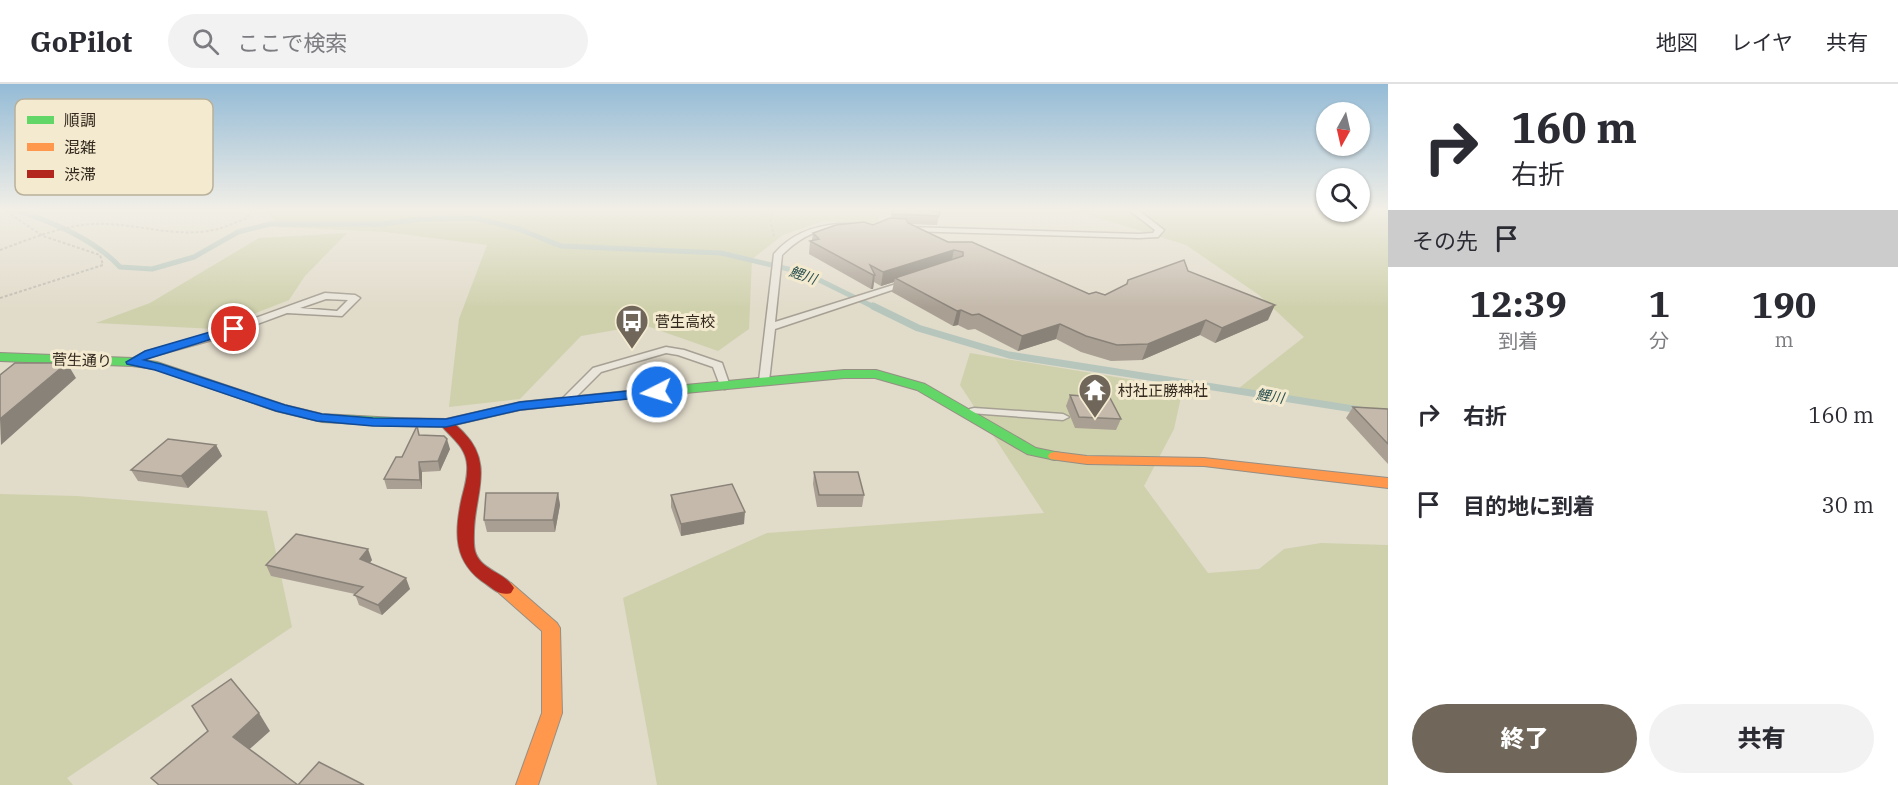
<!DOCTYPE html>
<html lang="ja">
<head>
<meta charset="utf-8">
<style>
	:root { --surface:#fff; --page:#f2f2f3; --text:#2b2b33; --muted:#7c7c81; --line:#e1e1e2; --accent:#70675a }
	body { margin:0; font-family:"IBM Plex Serif","Noto Sans JP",serif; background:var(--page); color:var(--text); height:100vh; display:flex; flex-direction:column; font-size:22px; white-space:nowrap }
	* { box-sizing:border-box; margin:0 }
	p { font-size:20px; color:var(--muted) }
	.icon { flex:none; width:33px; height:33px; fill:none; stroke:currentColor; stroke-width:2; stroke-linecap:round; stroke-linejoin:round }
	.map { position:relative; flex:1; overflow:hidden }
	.details { display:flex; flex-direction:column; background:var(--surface); width:510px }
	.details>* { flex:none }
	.banner { background:#fff; color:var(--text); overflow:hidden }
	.needle { width:39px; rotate:188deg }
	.tools { position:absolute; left:1316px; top:18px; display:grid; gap:12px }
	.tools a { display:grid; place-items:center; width:54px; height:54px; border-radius:50%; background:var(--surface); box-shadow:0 2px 4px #0004; font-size:30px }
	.pin { position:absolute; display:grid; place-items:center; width:51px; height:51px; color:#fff; margin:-26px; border:3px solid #fff; border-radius:50%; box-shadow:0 2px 6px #0007 }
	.me { position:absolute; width:66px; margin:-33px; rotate:265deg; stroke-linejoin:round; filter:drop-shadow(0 0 4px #0008) }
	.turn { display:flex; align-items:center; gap:21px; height:126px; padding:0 24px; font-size:27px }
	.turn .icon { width:78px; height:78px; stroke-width:2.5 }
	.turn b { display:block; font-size:42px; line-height:51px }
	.then { display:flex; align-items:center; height:57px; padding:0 24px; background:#0003; gap:12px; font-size:22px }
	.eta { display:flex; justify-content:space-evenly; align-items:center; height:102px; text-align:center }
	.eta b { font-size:36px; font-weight:800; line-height:42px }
	.cta { display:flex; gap:12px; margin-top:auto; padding:12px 24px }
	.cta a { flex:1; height:69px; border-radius:36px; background:var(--accent); color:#fff; font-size:24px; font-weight:800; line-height:69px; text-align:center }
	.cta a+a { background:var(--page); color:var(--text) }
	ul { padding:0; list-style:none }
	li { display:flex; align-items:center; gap:18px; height:90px; padding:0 24px }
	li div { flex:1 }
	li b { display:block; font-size:22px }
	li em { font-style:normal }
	header { display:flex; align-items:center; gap:36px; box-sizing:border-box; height:84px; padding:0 30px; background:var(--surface); border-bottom:2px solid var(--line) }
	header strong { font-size:28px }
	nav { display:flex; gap:33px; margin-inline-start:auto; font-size:21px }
	.search { width:420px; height:54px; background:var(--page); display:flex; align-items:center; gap:15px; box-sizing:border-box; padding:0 21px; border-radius:33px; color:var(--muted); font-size:22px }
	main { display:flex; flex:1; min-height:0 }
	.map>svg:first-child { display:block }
</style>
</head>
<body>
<header>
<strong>GoPilot</strong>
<div class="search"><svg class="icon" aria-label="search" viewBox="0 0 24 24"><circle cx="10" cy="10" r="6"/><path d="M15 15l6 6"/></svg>ここで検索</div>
<nav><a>地図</a><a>レイヤ</a><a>共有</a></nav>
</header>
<main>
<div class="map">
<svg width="1388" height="701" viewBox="0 0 1388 701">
	<rect width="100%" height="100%" fill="#e1dbca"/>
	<!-- green -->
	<path fill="#cfd1ad" d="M267,126H880L877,141L824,137L783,151L752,175L749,245L718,267L644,241L581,252L520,315L449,323L459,235L487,161L385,148L278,143Z
		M1073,126H1388V334L1239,304L1304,253L1259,211L1186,161Z
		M347,149L305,192L289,216L215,245L96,239L150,219L259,154Z
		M970,269L1183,304L1174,345L1144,402L1208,489L1259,485L1284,465L1321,459L1388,461V701H657L623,514L767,449L1044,429L960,301Z
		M0,410L77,412L267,427L292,543L67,694L73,701H0Z"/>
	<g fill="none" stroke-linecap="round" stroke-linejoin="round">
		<!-- stream-far1 -->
		<path stroke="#b6c6bc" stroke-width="5" d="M16,126C53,138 94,155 120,183L152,185L194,173L238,148L270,140H382L422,135L475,134L519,145L561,162L721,169L805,189L876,224"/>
		<!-- stream -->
		<path stroke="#b6c6bc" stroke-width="7" d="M873,222L918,244L1009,271L1360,326"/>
		<!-- lane casing -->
		<g stroke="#a6a094" stroke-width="3">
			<path id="lane" d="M1129,126H1138L1164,146L1158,153L1139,154L906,147L902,145L906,143L1139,150L1153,149L1155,146Z
				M839,140H850L854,142C847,146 838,144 830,145C811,147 796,157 782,171L775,238L906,197H912L913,199L775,245L769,297L764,300L760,299L759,297L774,170C791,150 813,142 839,140Z
				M325,209L355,211L360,214L342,232L287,229L219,254L153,272L137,279H129L128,277L145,268L211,250ZM326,215L348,216L337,227L300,224Z
				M666,263L684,266L722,279L730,302L725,305L721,304L713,283L678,271L666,269L601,288L570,319H562L560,317L593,284Z
				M974,324L1063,330L1069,333L1063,336L970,329L968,327L970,325Z"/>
		</g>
		<!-- fast casing -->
		<g stroke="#958f84" stroke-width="2">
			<path id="fast" d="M0,269L132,274L157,278L285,321L322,330L396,334L403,338L396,342L322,338L276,327L155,285L132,282L0,277Z
				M844,286H876L925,300L1036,364L1060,369L1062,372L1055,376L1027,370L917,306L875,294H844L675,310L669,306L675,302Z"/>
		</g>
		<!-- slow casing -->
		<g stroke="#958f84" stroke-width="2">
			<path id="slow" d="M675,302L679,303L681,306L679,309L520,326L446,343L396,342L389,338L396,334L446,335L520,318Z
				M1055,368L1087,372L1204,374L1388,394V404L1204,382L1087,380L1050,375L1048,372L1050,369Z
				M505,497L511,499L557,539L560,544L562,629L538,701H516L542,629V547L499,509L496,504L499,499Z"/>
		</g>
		<!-- jam casing -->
		<g stroke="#958f84" stroke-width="2">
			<path id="jam" d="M446,335C453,337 459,344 464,349C494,380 475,410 474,447C474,454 473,463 476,470C483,487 506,489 514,504L511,509C501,512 494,506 486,500C453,478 454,449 462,413C465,402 468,392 467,381C466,362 450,353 439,339Z"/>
		</g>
		<!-- path -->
		<path stroke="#c2bcb2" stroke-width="2" stroke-dasharray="3 2" stroke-linecap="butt" d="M774,126L770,135L774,152
			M0,166C30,155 61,142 93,140C131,138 170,153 208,147C222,145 234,139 247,134L251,126
			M0,214L103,181L100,171L43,152L4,126"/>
		<!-- lane -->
		<use href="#lane" fill="#e9e5db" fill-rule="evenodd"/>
		<!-- fast -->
		<use href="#fast" fill="#63d668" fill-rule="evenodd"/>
		<!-- slow -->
		<use href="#slow" fill="#ff974d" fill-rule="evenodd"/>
		<!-- jam -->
		<use href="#jam" fill="#b3261e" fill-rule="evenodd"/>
	</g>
	<!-- wall -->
	<path fill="#a99f93" d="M940,128L937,141L909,140L948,158L1089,210L1105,211L1126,200L1128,196L1188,187L1268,236L1215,259L1200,251L1142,276L1111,277L1081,268L1056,255L1018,267L975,245L968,246L958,241L953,242L892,208L894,198L881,202L874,198L873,205H871L809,170L810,157L812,156L813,149L873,141L891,134L892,130Z
		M1070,311L1121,335L1116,346L1075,344L1066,322Z
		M1353,323L1388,325V380L1346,334Z
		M420,351L450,365L440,387L422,388V405H387L384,395Z
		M216,361L222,372L188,404L138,397L131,386Z
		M814,388L864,411L862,423H817L813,400Z
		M558,409L560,421L555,448H487L484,436Z
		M671,411L744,440L681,452L671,423Z
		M372,476L370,479L410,505L382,531L359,521L355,510L271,492L266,481Z"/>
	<!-- shaded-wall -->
	<path fill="#898278" d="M954,166L951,180L895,194L894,198L881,202L883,188Z
		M873,191H875L873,205H871Z
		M1275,221L1268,236L1215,259L1222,244Z
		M961,226L958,241L953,242L957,227Z
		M1206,236L1200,251L1142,276L1148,260Z
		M1060,240L1056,255L1018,267L1022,252Z
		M67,279L76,294L1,361L0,335Z
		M447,355L450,365L440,387L438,377Z
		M216,361L222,372L188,404L181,392Z
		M419,378L422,388V405L420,396Z
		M558,409L560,421L555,448L553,436Z
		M745,428L744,440L681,452V440Z
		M368,465L372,476L364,485L360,475Z
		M406,494L410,505L382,531L378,521Z
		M259,629L270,647L244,670L233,653Z"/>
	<!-- building -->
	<path fill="#c4b9ab" stroke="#898278" stroke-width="1.5" d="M893,126H927L940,128L939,132L892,130Z
		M890,134L906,135L908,139L948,158H972L1089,210L1096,208L1105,211L1127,200L1128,196L1184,176L1188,187L1275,221L1222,244L1206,236L1148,260L1117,261L1086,252L1060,240L1022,252L979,230L972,231L961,226L957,227L895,194L963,172V168L954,166L883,188L870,181L875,191H873L810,157L819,155L813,149L836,141L864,138L873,141Z
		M15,279H67L0,335V291Z
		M1070,311L1110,314L1121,335L1079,333Z
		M1353,323L1388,325V360Z
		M417,342L419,351L444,352L447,355L438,377L419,378L420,396L384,395L396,373H402Z
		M168,355L216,361L181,392L131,386Z
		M814,388H858L864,411H819Z
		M732,400L745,428L681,440L671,411Z
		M486,409H558L553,436H484Z
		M296,450L368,465L360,475L406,494L378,521L354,511L363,503L266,481Z
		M231,595L259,629L233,653L298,701L319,678L364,701H159L151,694L208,647L192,622Z"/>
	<!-- sky -->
	<linearGradient id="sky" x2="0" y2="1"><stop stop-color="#94bbd6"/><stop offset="0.56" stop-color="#f2efe7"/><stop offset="1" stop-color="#f2efe7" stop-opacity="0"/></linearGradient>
	<rect width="1388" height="224" fill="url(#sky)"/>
	<!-- route -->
	<path fill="#1a73e8" stroke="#114b97" stroke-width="1.5" d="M234,241L238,242V247L144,276L161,280L285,321L322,330L373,334L446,335L520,318L657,304L663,308L657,312L520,326L446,343L373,342L317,337L276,327L155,286L127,280L126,278L145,267Z"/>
	<!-- icons -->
	<defs>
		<g id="bus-pin" transform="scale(1.725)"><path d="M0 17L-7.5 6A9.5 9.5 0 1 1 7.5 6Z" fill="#70675a" stroke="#f3eacf"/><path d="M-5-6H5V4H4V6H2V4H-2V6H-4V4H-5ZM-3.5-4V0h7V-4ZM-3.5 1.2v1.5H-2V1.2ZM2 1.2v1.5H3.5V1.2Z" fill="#fff"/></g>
		<g id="temple-pin" transform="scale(1.725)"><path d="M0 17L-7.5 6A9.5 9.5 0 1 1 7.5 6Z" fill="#70675a" stroke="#f3eacf"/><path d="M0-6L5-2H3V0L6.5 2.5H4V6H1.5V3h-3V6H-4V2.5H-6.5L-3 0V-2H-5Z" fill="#fff"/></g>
	</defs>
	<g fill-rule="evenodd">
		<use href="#bus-pin" x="632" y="237"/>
		<use href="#temple-pin" x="1095" y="306"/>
	</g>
	<g text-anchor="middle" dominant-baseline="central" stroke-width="6" stroke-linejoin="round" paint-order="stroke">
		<!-- far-water labels -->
		<g font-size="14" font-style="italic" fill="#2d5251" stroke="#f3eacf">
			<text transform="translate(803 191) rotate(19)">鯉川</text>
			<text transform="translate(1270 312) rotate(9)">鯉川</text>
		</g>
		<!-- poi labels -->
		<g font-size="15" fill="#33281d" stroke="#f3eacf" text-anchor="start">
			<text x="655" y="237">菅生高校</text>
			<text x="1118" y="306">村社正勝神社</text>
		</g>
		<!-- street labels -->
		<g font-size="15" fill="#33281d" stroke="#f3eacf">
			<text transform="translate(82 276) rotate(2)">菅生通り</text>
		</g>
	</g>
	<!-- legend -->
	<rect x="15" y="15" width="198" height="96" rx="9" fill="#f3eacf" stroke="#b9b09a" stroke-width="1.5"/>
	<rect x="27" y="32" width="27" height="8" fill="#63d668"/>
	<rect x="27" y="59" width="27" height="8" fill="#ff974d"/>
	<rect x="27" y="86" width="27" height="8" fill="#b3261e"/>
	<g font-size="16" fill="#33281d">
		<text x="64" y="42">順調</text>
		<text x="64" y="69">混雑</text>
		<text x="64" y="96">渋滞</text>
	</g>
</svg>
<div class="tools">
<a><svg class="needle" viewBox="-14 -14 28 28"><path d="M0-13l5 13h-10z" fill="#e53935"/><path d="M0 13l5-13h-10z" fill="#7c7c81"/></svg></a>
<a><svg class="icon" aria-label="search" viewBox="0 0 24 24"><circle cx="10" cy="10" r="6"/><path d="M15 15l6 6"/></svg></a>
</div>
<div class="pin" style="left:234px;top:245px;background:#d93025"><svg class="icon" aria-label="arrive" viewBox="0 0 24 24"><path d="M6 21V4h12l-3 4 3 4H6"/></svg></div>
<svg class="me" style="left:657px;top:308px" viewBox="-20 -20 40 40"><circle r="17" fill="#1a73e8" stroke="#fff" stroke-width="3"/><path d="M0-11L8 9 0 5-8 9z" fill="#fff"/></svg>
</div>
<section class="details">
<div class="banner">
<div class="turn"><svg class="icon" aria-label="right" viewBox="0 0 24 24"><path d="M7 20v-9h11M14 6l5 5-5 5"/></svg><div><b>160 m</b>右折</div></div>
<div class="then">その先<svg class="icon" aria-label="arrive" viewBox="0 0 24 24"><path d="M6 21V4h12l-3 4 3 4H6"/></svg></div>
</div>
<div class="eta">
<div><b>12:39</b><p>到着</p></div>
<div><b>1</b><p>分</p></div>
<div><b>190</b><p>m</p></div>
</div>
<ul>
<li><svg class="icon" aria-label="right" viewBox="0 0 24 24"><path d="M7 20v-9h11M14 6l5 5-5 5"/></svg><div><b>右折</b></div><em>160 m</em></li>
<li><svg class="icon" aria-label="arrive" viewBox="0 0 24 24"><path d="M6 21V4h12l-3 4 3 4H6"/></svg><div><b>目的地に到着</b></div><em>30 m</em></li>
</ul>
<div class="cta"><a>終了</a><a>共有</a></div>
</section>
</main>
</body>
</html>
